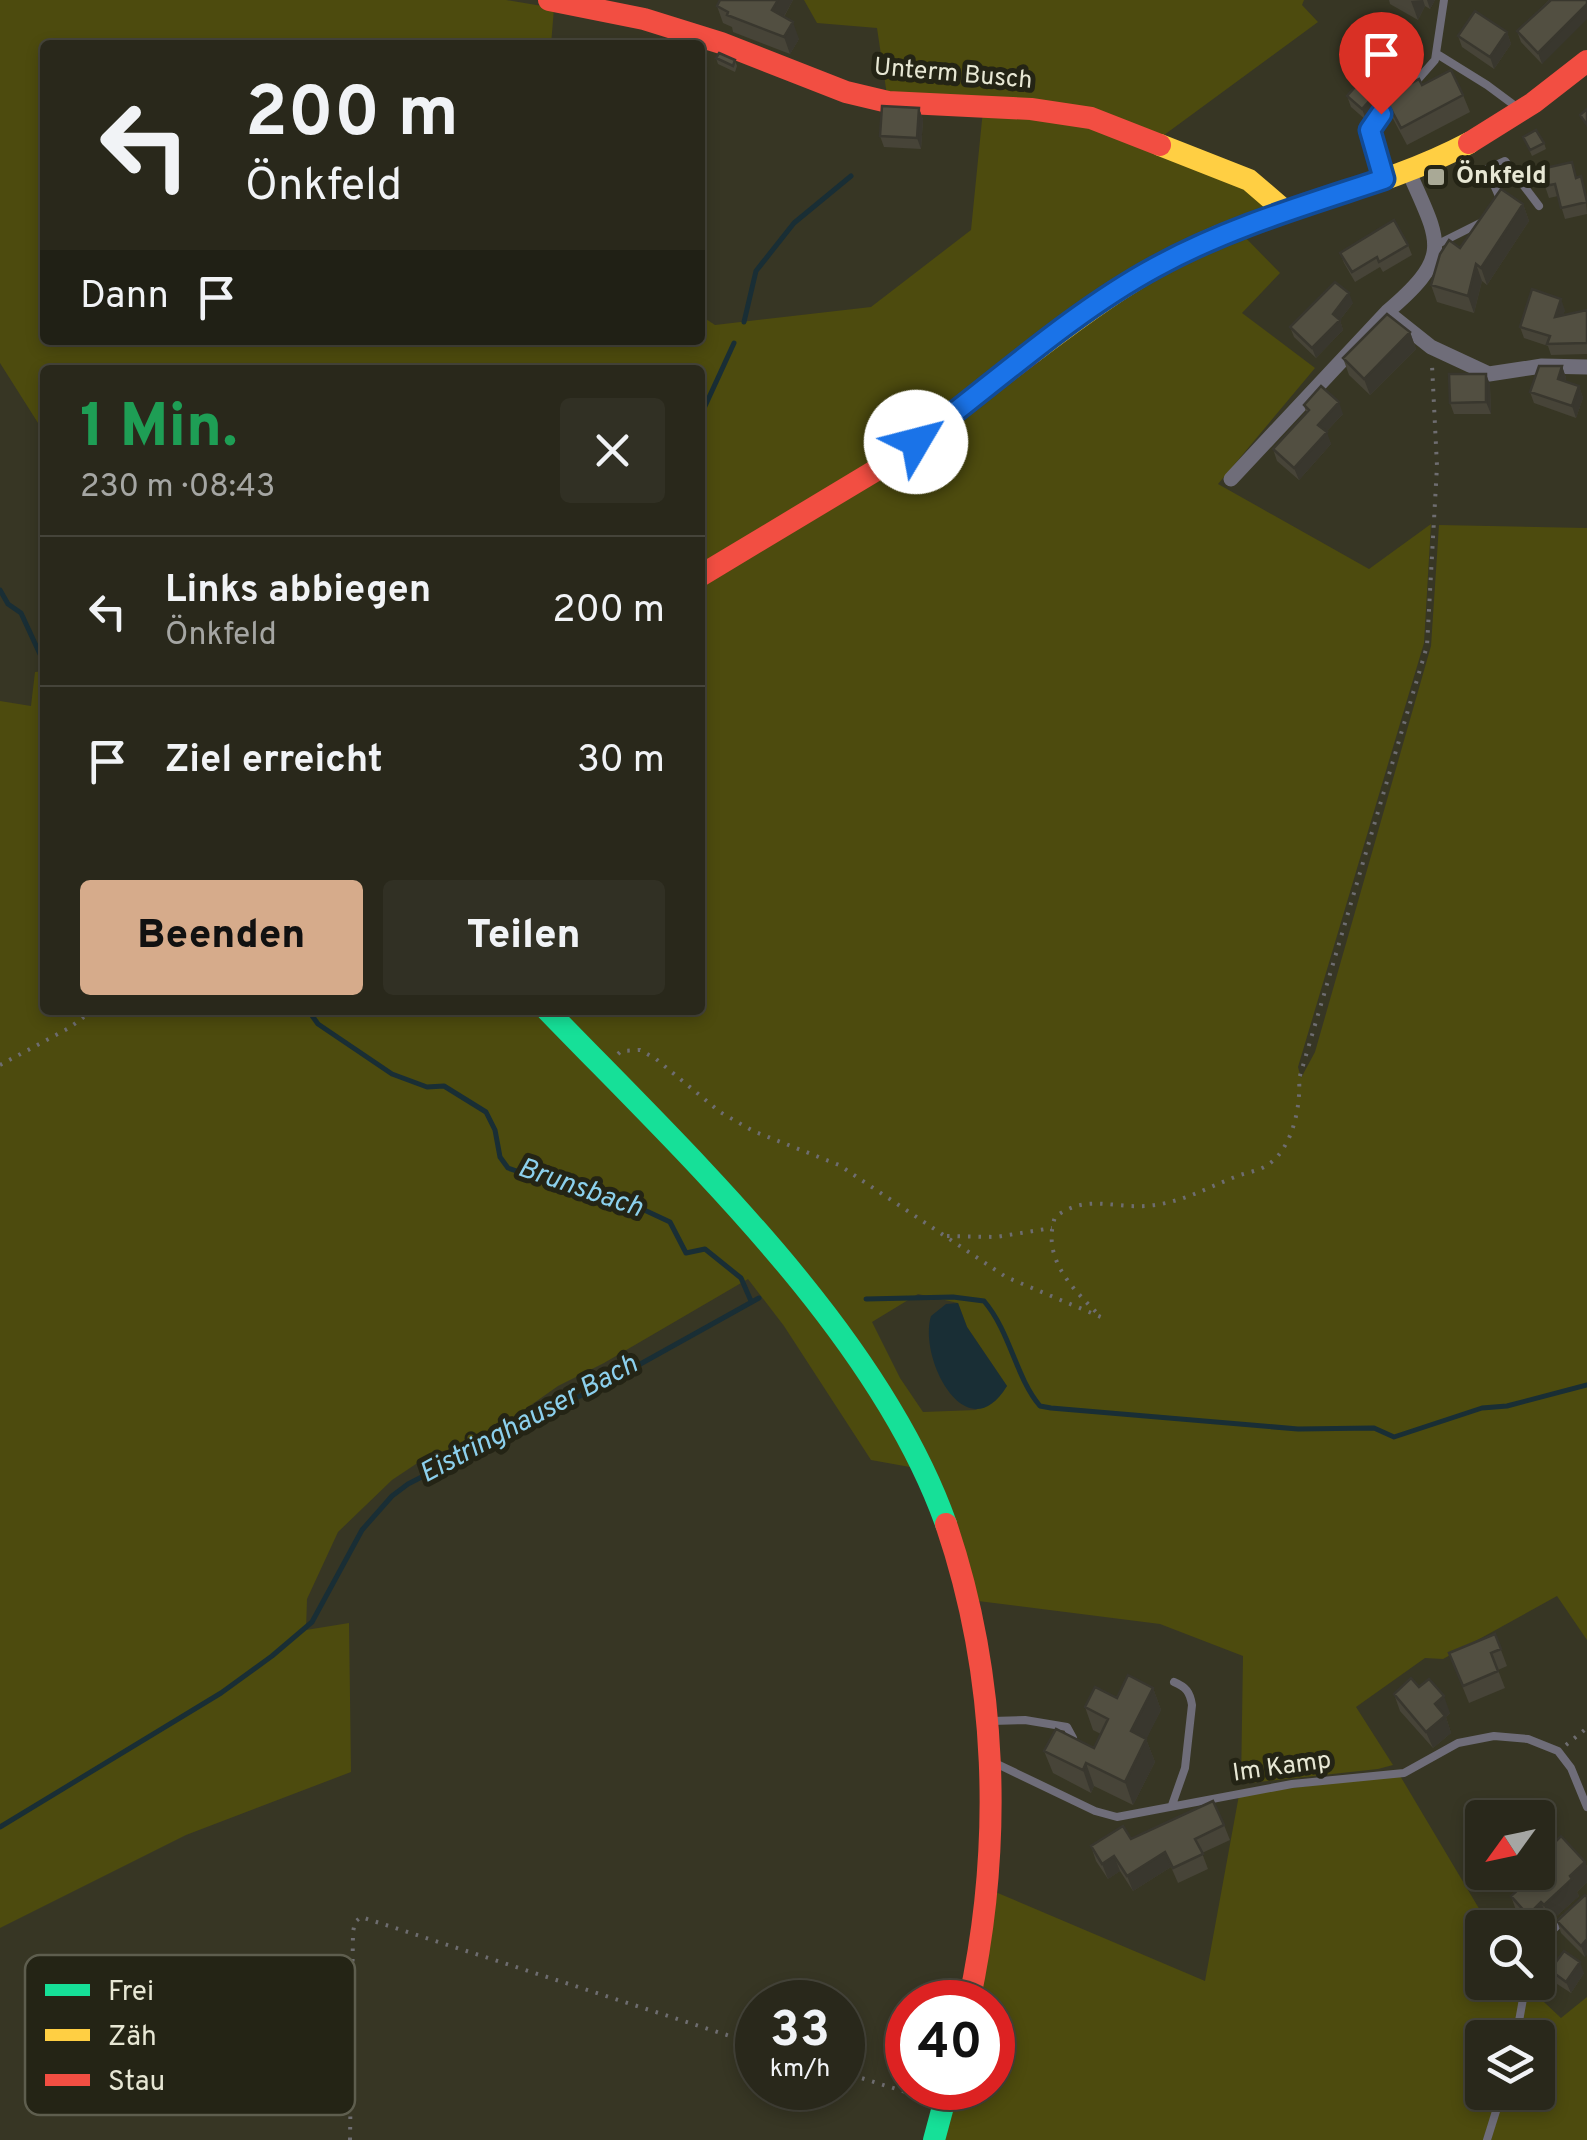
<!DOCTYPE html>
<html lang="de">
<head>
<meta charset="utf-8">
<style>
	:root { --surface:#29281b; --page:#313024; --text:#f1f3f6; --muted:#a5a6a3; --line:#45443a; --accent:#d6ab8b }
	body { margin:0; font-family:Overpass,sans-serif; background:var(--page); color:var(--text); height:100vh; display:flex; flex-direction:column; font-size:38px; white-space:nowrap }
	* { box-sizing:border-box; margin:0 }
	p { font-size:32px; color:var(--muted) }
	.icon { flex:none; width:55px; height:55px; fill:none; stroke:currentColor; stroke-width:2; stroke-linecap:round; stroke-linejoin:round }
	.map { position:relative; flex:1; overflow:hidden }
	.panel { position:absolute; left:40px; top:365px; width:665px; height:650px; display:flex; flex-direction:column; background:var(--surface); border-radius:10px; box-shadow:0 5px 15px #0003,0 0 0 2px var(--line) }
	.panel>* { flex:none }
	.hud { position:absolute; left:40px; top:40px; width:665px; height:305px; border-radius:10px; box-shadow:0 5px 15px #0003,0 0 0 2px var(--line); background:#29281b; color:var(--text); overflow:hidden }
	.needle { width:65px; rotate:237deg }
	.fabs { position:absolute; left:1465px; top:1800px; display:grid; gap:20px }
	.fabs a { display:grid; place-items:center; width:90px; height:90px; border-radius:10px; background:var(--surface); box-shadow:0 5px 15px #0003,0 0 0 2px var(--line); font-size:50px }
	.speed { position:absolute; left:735px; top:1980px; display:flex; gap:20px; font-size:50px; font-weight:700; text-align:center }
	.speed>* { display:grid; place-content:center; width:130px; height:130px; border-radius:50%; background:var(--surface); box-shadow:0 5px 15px #0003,0 0 0 2px var(--line); line-height:1 }
	.speed small { font-size:25px; font-weight:400 }
	.speed .limit { border:15px solid #d22; background:#fff; color:#111 }
	.pin { position:absolute; display:grid; place-items:center; width:85px; height:85px; color:#fff; margin:-102px -42px; border-radius:50% 50% 50% 0; rotate:-45deg; box-shadow:0 0 10px #0007 }
	.pin .icon { rotate:45deg }
	.me { position:absolute; width:110px; margin:-55px; rotate:53deg; stroke-linejoin:round; filter:drop-shadow(0 0 8px #0008) }
	.turn { display:flex; align-items:center; gap:35px; height:210px; padding:0 40px; font-size:45px }
	.turn .icon { width:130px; height:130px; stroke-width:2.5 }
	.turn b { display:block; font-size:70px; line-height:85px }
	.then { display:flex; align-items:center; height:95px; padding:0 40px; background:#0003; gap:20px; font-size:38px }
	.round { display:grid; place-items:center; flex:none; width:105px; height:105px; border-radius:10px; background:var(--page) }
	.headline { display:flex; align-items:center; justify-content:space-between; height:170px; padding:0 40px }
	h1 { font-size:60px; font-weight:800; line-height:75px; color:#1e9e55 }
	.primary-button { display:flex; gap:20px; margin-top:auto; padding:20px 40px }
	.primary-button a { flex:1; height:115px; border-radius:10px; background:var(--accent); color:#111; font-size:40px; font-weight:800; line-height:115px; text-align:center }
	.primary-button a+a { background:var(--page); color:var(--text) }
	ul { padding:0; list-style:none }
	li { display:flex; align-items:center; gap:30px; height:150px; padding:0 40px; border-top:2px solid var(--line) }
	li div { flex:1 }
	li b { display:block; font-size:38px }
	li em { font-style:normal }
	.map>svg:first-child { display:block }
</style>
</head>
<body>
<div class="map">
<svg width="1587" height="2140" viewBox="0 0 1587 2140">
	<rect width="100%" height="100%" fill="#373624"/>
	<!-- green -->
	<path fill="#4d4b0e" fill-rule="evenodd" d="M0,0H506L554,8L551,45H45V340H700V315L715,325L871,307L971,230L983,110L1093,123L1244,183L1276,207L1250,216L912,439L700,571V370H45V434L0,363Z
		M804,0H1304L1302,5L1318,22L1160,138L1083,112L888,102L877,28L817,23Z
		M1238,230L1280,273L1242,313L1315,368L1218,484L1369,569L1431,524L1424,643L1298,1067L1301,1078L1315,1052L1431,646L1439,525L1587,528V1640L1557,1596L1443,1659L1425,1658L1356,1707L1393,1765L1378,1769L1241,1784L1243,1656L1160,1624L970,1600L921,1469L871,1460L784,1326L748,1279L604,1363L558,1386L500,1427L454,1450L434,1452L392,1480L338,1532L307,1599L306,1630L349,1623L351,1772L186,1835L0,1928V701L31,706L35,672L45,671V1010H700V576L1154,272ZM918,1294L958,1303L967,1327L1007,1386L976,1410L923,1412L900,1378L872,1322Z
		M1399,1774L1490,1927L1482,1928V1982L1522,1983L1520,2015L1514,2037L1482,2038V2092L1498,2093L1483,2140H940L954,2088H992V2002H975L993,1891L1205,1981L1239,1795Z
		M1529,1988L1561,2018L1587,1997V2140H1491L1505,2093L1538,2092V2038L1519,2037Z"/>
	<!-- water -->
	<path fill="#192e35" d="M958,1303L967,1327L1007,1386C967,1452 918,1359 931,1316L946,1304Z"/>
	<g fill="none" stroke-linecap="round" stroke-linejoin="round">
		<!-- stream -->
		<path stroke="#192e35" stroke-width="5" d="M744,322L756,271L794,223L851,176
			M700,417L734,343
			M0,590L8,604L21,613L45,665
			M308,1010L318,1024L392,1074L427,1087L444,1086L486,1112L495,1130L500,1157L508,1168L558,1185L610,1194L670,1222L686,1253L705,1249L741,1278L751,1301
			M866,1299L953,1297L984,1301C1011,1333 1015,1376 1040,1406L1051,1408L1298,1429L1374,1428L1394,1437L1482,1408L1507,1406L1587,1385
			M0,1827L221,1693L272,1656L312,1622L362,1530L392,1496L408,1484L617,1377L759,1298"/>
		<!-- path -->
		<path stroke="#6e6d70" stroke-width="4" stroke-dasharray="2.5 8" stroke-linecap="butt" d="M618,1054L621,1051L640,1050L656,1059L720,1112L753,1131L839,1165L1006,1277L1101,1317C1073,1289 1041,1259 1055,1217C1085,1194 1111,1208 1145,1206C1180,1204 1208,1187 1240,1175C1250,1172 1261,1170 1269,1164C1293,1147 1301,1105 1299,1079L1427,646L1437,466L1432,365
			M0,1065L69,1028L93,1010
			M947,1236L996,1237L1052,1228
			M1566,1745L1587,1728
			M842,2072L925,2098
			M350,2140L353,1932L355,1922L361,1917L758,2045"/>
		<!-- lane -->
		<path stroke="#6f6d79" stroke-width="8" d="M1437,54L1487,85L1518,108
			M1413,85L1435,60L1444,0
			M1382,175L1370,131L1381,114L1396,101
			M1501,201L1487,169L1505,161L1539,206
			M1436,245L1482,222
			M992,1721L1025,1720L1067,1727L1073,1738
			M995,1763L1095,1811L1117,1817L1292,1784L1404,1773L1458,1743L1494,1736L1528,1739L1558,1751L1571,1768L1587,1807
			M1172,1805L1185,1768L1192,1705C1190,1692 1186,1687 1174,1682
			M1538,1944L1565,1918
			M1516,2038L1526,1982
			M1487,2140L1502,2092"/>
		<!-- street -->
		<path stroke="#6f6d79" stroke-width="15" d="M1408,170C1440,243 1454,255 1387,312L1431,347L1489,374L1542,366L1587,367
			M1231,479L1387,312"/>
		<!-- fast -->
		<path stroke="#16e098" stroke-width="22" d="M547,1010C687,1155 878,1332 946,1524
			M934,2140L948,2088"/>
		<!-- slow -->
		<path stroke="#ffcf43" stroke-width="22" d="M1160,145L1249,180L1284,210
			M1032,353C1091,308 1150,265 1219,236C1301,202 1390,185 1469,143"/>
		<!-- jam -->
		<path stroke="#f24e42" stroke-width="22" d="M549,0L644,19L721,43L846,92L888,102L1031,109L1091,118L1160,145
			M1469,143L1533,103L1587,61
			M700,576L888,463L1032,353
			M946,1524C998,1677 1003,1845 969,2002"/>
	</g>
	<!-- wall -->
	<path fill="#474438" d="M720,0H793L784,17L799,39L790,54L733,32L732,27L723,23L717,6Z
		M1389,0H1435L1430,9L1425,6L1418,20L1390,4Z
		M1549,0H1587L1542,64L1521,42L1517,31Z
		M1507,32L1511,44L1494,69L1462,47L1458,36Z
		M716,58L735,60L737,66L735,72L718,64Z
		M1422,85L1463,95L1470,112L1407,145L1391,115L1385,98Z
		M1379,90L1383,101L1366,120L1351,107L1347,96Z
		M919,108L923,120L921,149L884,147L880,136Z
		M1523,137L1544,143L1546,149L1532,156Z
		M1577,177L1585,188L1587,214L1565,219L1558,196L1549,198L1545,186Z
		M1523,204L1529,221L1487,285L1482,281L1474,313L1437,302L1431,285L1460,248Z
		M1408,245L1412,255L1383,272L1380,267L1355,282L1344,263L1340,253Z
		M1353,303L1340,320L1343,330L1316,358L1294,337L1290,327Z
		M1565,310L1563,315L1587,310V354L1551,355L1548,346L1524,338L1520,327Z
		M1410,332L1416,349L1370,395L1349,375L1343,358Z
		M1562,366L1566,378L1565,381L1579,386L1583,398L1576,418L1534,403L1530,392Z
		M1486,374L1490,385L1491,414H1454L1450,403Z
		M1304,405L1343,414L1326,432L1331,444L1299,480L1277,461L1273,449L1306,412Z
		M1495,1634L1507,1666L1498,1670L1505,1688L1469,1703L1449,1653Z
		M1419,1687L1450,1713L1446,1717L1451,1733L1433,1748L1400,1711L1394,1694Z
		M1153,1688L1161,1710L1146,1739L1155,1762L1133,1805L1094,1786L1091,1793L1053,1773L1044,1751L1094,1748L1101,1734L1093,1730L1085,1707Z
		M1224,1825L1230,1840L1202,1853L1208,1869L1178,1883L1171,1867L1133,1891L1120,1871L1108,1879L1096,1861L1091,1846Z
		M1538,1859L1585,1862L1587,1867V1882L1577,1892L1579,1896L1550,1922L1548,1919L1538,1929L1530,1928L1517,1913L1511,1896L1539,1870Z
		M1585,1895V1957L1561,1933L1557,1921Z
		M1550,1970L1584,1973L1571,1993L1554,1982Z"/>
	<!-- shaded-wall -->
	<path fill="#39372e" d="M778,0H793L778,27L772,10Z
		M1423,0L1425,6L1418,20L1411,1Z
		M1427,0H1435L1430,9Z
		M1587,4V19L1542,64L1538,53Z
		M793,22L799,39L790,54L784,37Z
		M1507,32L1511,44L1494,69L1490,57Z
		M1379,90L1383,101L1366,120L1362,109Z
		M919,108L923,120L921,149L917,138Z
		M1523,204L1529,221L1487,285L1481,268Z
		M1476,264L1482,281L1474,313L1468,296Z
		M1349,293L1353,303L1340,320L1343,330L1316,358L1312,348L1333,314Z
		M1561,299L1565,310L1559,328L1555,317Z
		M1410,332L1416,349L1370,395L1364,379Z
		M1562,366L1566,378L1562,390L1558,379Z
		M1486,374L1490,385L1491,414L1486,402Z
		M1579,386L1583,398L1576,418L1572,406Z
		M1339,402L1343,414L1322,436L1318,425Z
		M1327,432L1331,444L1299,480L1294,468Z
		M1153,1688L1161,1710L1139,1754L1131,1731Z
		M1444,1696L1450,1713L1446,1717L1451,1733L1433,1748L1426,1732L1435,1704Z
		M1146,1739L1155,1762L1133,1805L1125,1782Z
		M1086,1763L1094,1786L1091,1793L1083,1770Z
		M1165,1852L1171,1867L1133,1891L1127,1876Z
		M1114,1856L1120,1871L1108,1879L1102,1864Z
		M1585,1862L1587,1867V1882L1577,1892L1579,1896L1550,1922L1544,1905L1570,1876Z
		M1541,1902L1548,1919L1538,1929L1533,1928L1528,1915Z
		M1587,1939V1955L1585,1957L1581,1946Z
		M1580,1962L1584,1973L1571,1993L1566,1982Z"/>
	<!-- building -->
	<path fill="#524f41" stroke="#39372e" stroke-width="2.5" d="M720,0H778L772,10L793,22L784,37L727,15L728,12L717,6Z
		M1551,0H1587V4L1538,53L1517,31Z
		M1475,11L1507,32L1490,57L1458,36Z
		M719,53L735,60L733,66L716,58Z
		M1451,70L1463,95L1401,128L1385,98L1419,79L1422,85Z
		M1364,77L1379,90L1362,109L1347,96Z
		M882,106L919,108L917,138L880,136Z
		M1587,109V125L1580,115Z
		M1536,130L1544,143L1530,150L1523,137Z
		M1572,162L1576,178L1581,176L1587,202L1561,208L1555,184L1545,186L1541,169Z
		M1501,189L1523,204L1481,268L1476,264L1468,296L1431,285L1440,254L1449,240L1460,248Z
		M1394,220L1408,245L1379,262L1377,257L1352,272L1340,253Z
		M1335,282L1349,293L1333,314L1340,320L1312,348L1290,327Z
		M1532,289L1561,299L1555,317L1587,310V343L1547,344L1550,336L1520,327Z
		M1387,314L1410,332L1364,379L1343,358Z
		M1539,366H1562L1558,379L1579,386L1572,406L1530,392Z
		M1449,374H1486V402L1450,403Z
		M1321,386L1339,402L1318,425L1327,432L1294,468L1273,449L1309,410L1304,405Z
		M1495,1634L1501,1649L1491,1653L1498,1671L1463,1686L1449,1653Z
		M1128,1675L1153,1688L1131,1731L1146,1739L1125,1782L1086,1763L1083,1770L1044,1751L1056,1729L1094,1748L1108,1719L1085,1707L1095,1687L1117,1698Z
		M1411,1678L1419,1687L1429,1679L1444,1696L1435,1704L1445,1716L1426,1732L1394,1694Z
		M1213,1801L1224,1825L1195,1839L1203,1854L1173,1868L1165,1852L1127,1876L1114,1856L1102,1864L1091,1846L1123,1826L1131,1839Z
		M1561,1836L1585,1862L1570,1876L1572,1879L1544,1905L1541,1902L1528,1915L1511,1896L1538,1872L1542,1867L1538,1863V1859Z
		M1585,1895L1587,1897V1939L1581,1946L1557,1921Z
		M1564,1951L1580,1962L1566,1982L1550,1970Z"/>
	<g fill="none" stroke-linecap="round" stroke-linejoin="round">
		<!-- route casing -->
		<g stroke="#114b97" stroke-width="25">
			<path id="route" d="M916,442C994,384 1071,313 1156,267C1229,227 1306,205 1384,179L1370,130L1381,114"/>
		</g>
		<!-- route -->
		<use href="#route" stroke="#1a73e8" stroke-width="18"/>
	</g>
	<!-- markers -->
	<rect fill="#a9a996" stroke="#242415" stroke-width="4" x="1426" y="167" width="20" height="20" rx="5"/>
	<g text-anchor="middle" dominant-baseline="central" stroke-width="10" stroke-linejoin="round" paint-order="stroke">
		<!-- street labels -->
		<g font-size="25" fill="#e7e7d4" stroke="#242415">
			<text transform="translate(953 75) rotate(5)">Unterm Busch</text>
			<text transform="translate(1282 1768) rotate(-8)">Im Kamp</text>
		</g>
		<!-- poi labels -->
		<g font-size="25" font-weight="bold" fill="#e7e7d4" stroke="#242415" text-anchor="start">
			<text x="1456" y="177">Önkfeld</text>
		</g>
		<!-- water labels -->
		<g font-size="28" font-style="italic" fill="#8cd0ed" stroke="#242415">
			<text transform="translate(580 1189) rotate(19)">Brunsbach</text>
			<text transform="translate(529 1420) rotate(-28)">Eistringhauser Bach</text>
		</g>
	</g>
	<!-- legend -->
	<rect x="25" y="1955" width="330" height="160" rx="15" fill="#242415" stroke="#5e5e4e" stroke-width="2.5"/>
	<rect x="45" y="1984" width="45" height="12" fill="#16e098"/>
	<rect x="45" y="2029" width="45" height="12" fill="#ffcf43"/>
	<rect x="45" y="2074" width="45" height="12" fill="#f24e42"/>
	<g font-size="28" fill="#e7e7d4">
		<text x="108" y="2000">Frei</text>
		<text x="108" y="2045">Zäh</text>
		<text x="108" y="2090">Stau</text>
	</g>
</svg>
<div class="fabs">
<a><svg class="needle" viewBox="-14 -14 28 28"><path d="M0-13l5 13h-10z" fill="#e53935"/><path d="M0 13l5-13h-10z" fill="#a5a6a3"/></svg></a>
<a><svg class="icon" aria-label="search" viewBox="0 0 24 24"><circle cx="10" cy="10" r="6"/><path d="M15 15l6 6"/></svg></a>
<a><svg class="icon" aria-label="layers" viewBox="0 0 24 24"><path d="M12 4l9 5-9 5-9-5zM3 14l9 5 9-5"/></svg></a>
</div>
<div class="speed"><div>33<small>km/h</small></div><div class="limit">40</div></div>
<div class="pin" style="left:1381px;top:114px;background:#d93025"><svg class="icon" aria-label="arrive" viewBox="0 0 24 24"><path d="M6 21V4h12l-3 4 3 4H6"/></svg></div>
<svg class="me" style="left:916px;top:442px" viewBox="-20 -20 40 40"><circle r="19" fill="#fff"/><path d="M0-13L10 11 0 6-10 11z" fill="#1a73e8"/></svg>
<div class="hud">
<div class="turn"><svg class="icon" aria-label="left" viewBox="0 0 24 24"><path d="M17 20v-9H6M10 6l-5 5 5 5"/></svg><div><b>200 m</b>Önkfeld</div></div>
<div class="then">Dann<svg class="icon" aria-label="arrive" viewBox="0 0 24 24"><path d="M6 21V4h12l-3 4 3 4H6"/></svg></div>
</div>
<section class="panel">
<div class="headline"><div><h1>1 Min.</h1><p>230 m · 08:43</p></div><a class="round"><svg class="icon" aria-label="close" viewBox="0 0 24 24"><path d="M6 6l12 12M18 6L6 18"/></svg></a></div>
<ul>
<li><svg class="icon" aria-label="left" viewBox="0 0 24 24"><path d="M17 20v-9H6M10 6l-5 5 5 5"/></svg><div><b>Links abbiegen</b><p>Önkfeld</p></div><em>200 m</em></li>
<li><svg class="icon" aria-label="arrive" viewBox="0 0 24 24"><path d="M6 21V4h12l-3 4 3 4H6"/></svg><div><b>Ziel erreicht</b></div><em>30 m</em></li>
</ul>
<div class="primary-button"><a>Beenden</a><a>Teilen</a></div>
</section>
</div>
</body>
</html>
